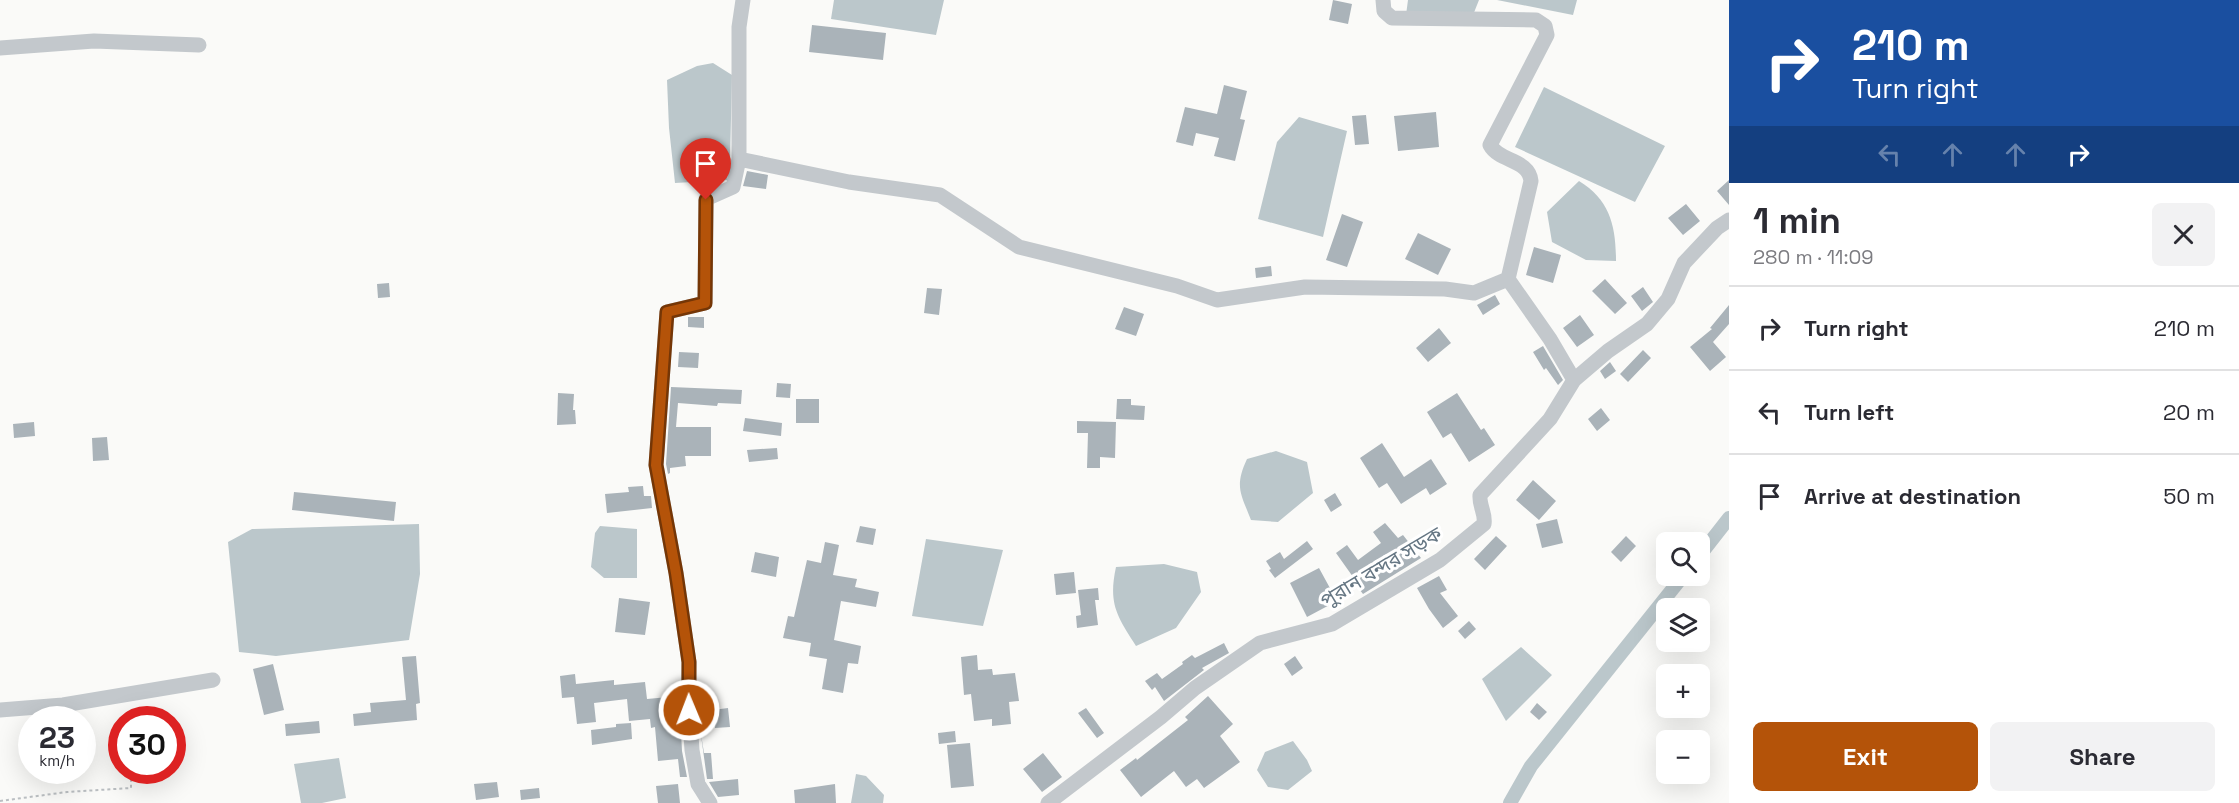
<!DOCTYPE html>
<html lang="en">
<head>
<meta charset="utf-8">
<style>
	:root { --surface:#fff; --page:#f2f2f3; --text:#2b2b33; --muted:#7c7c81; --line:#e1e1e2; --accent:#b45309 }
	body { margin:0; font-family:"Space Grotesk","Noto Sans Bengali",sans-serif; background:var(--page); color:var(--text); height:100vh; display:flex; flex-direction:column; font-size:22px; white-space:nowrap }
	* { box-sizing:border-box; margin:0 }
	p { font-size:20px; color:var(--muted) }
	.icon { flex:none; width:33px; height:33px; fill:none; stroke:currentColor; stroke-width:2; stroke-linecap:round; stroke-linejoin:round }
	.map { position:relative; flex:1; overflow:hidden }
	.details { display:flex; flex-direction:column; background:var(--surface); width:510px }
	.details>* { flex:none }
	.banner { background:#1a4fa0; color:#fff; overflow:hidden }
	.controls { position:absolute; left:1656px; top:532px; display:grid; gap:12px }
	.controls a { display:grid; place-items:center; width:54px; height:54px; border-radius:9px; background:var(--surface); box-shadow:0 6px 24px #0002; font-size:30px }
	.speed { position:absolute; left:18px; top:706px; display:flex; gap:12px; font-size:30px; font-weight:700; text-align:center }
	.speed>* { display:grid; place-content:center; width:78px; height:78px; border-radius:50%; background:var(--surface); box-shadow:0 6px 24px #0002; line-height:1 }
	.speed small { font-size:15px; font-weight:400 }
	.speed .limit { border:9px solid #d22; background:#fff; color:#111 }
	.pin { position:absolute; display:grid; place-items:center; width:51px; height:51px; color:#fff; margin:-62px -26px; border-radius:50% 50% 50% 0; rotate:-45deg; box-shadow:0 0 6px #0007 }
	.pin .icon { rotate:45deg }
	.me { position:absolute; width:66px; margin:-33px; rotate:359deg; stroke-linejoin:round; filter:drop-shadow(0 0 4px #0008) }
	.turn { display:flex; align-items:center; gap:21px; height:126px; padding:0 24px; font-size:27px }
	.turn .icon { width:78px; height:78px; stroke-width:2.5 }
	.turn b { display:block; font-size:42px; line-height:51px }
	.lanes { display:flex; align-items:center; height:57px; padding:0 24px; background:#0003; justify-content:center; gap:30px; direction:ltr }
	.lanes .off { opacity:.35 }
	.round { display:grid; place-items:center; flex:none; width:63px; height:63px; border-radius:9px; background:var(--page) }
	.head { display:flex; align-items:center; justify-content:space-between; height:102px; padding:0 24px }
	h1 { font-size:36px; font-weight:600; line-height:45px }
	.button { display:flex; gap:12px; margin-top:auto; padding:12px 24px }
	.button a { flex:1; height:69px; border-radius:9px; background:var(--accent); color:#fff; font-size:24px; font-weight:600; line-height:69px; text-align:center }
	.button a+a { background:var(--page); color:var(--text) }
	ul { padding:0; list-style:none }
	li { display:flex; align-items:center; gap:18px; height:84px; padding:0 24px; border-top:2px solid var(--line) }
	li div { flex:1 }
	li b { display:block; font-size:22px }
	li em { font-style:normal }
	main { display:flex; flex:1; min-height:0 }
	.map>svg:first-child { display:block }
</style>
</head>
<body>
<main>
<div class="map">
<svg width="1729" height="803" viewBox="0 0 1729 803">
	<rect width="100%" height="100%" fill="#fafaf8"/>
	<!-- water -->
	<path fill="#bbc7cb" d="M834,0H944L936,35L831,19Z
		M1408,0H1479L1473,15H1406Z
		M1497,0H1577L1573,15Z
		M713,63L732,75L730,161L727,180L675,183L669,128L667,80L697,66Z
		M1544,87L1665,146L1635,202L1515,147Z
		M1299,117L1347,131L1323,237L1258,219L1277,142Z
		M1579,181C1610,200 1616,226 1616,261L1586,260L1552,242L1547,212Z
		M1276,451L1307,462L1313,493L1278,522L1251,520C1241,494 1234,487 1247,459Z
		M419,524L420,574L409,640L276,656L239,652L228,542L252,529Z
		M600,526L637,529V578H604L591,567L595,533Z
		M926,539L1003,550L983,626L912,616Z
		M1164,564L1197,572L1201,592L1176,628L1136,646C1117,616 1108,604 1116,567Z
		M1521,647L1552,675L1506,721L1482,679Z
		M1293,741L1307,760L1312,771L1288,790L1268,787L1257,770L1265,752Z
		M339,758L346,798L322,803H301L294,764Z
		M856,774L866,776L884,795L883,803H851Z"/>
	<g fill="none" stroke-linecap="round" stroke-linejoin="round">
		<!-- canal -->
		<path stroke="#bbc7cb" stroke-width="14" d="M1700,555L1729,518
			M1510,803L1531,766L1683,576"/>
	</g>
	<!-- building -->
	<path fill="#aab3b9" d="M1333,0L1352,4L1348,24L1329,20Z
		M812,25L886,33L883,60L809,52Z
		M1224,85L1247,91L1240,119L1245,120L1235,161L1214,156L1219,138L1196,133L1193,146L1176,142L1185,107L1217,114Z
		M1436,112L1439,147L1398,151L1394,116Z
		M1366,115L1369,144L1355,145L1352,116Z
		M747,171L768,175L766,189L743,186Z
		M1729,180V205L1717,191Z
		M1686,204L1700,221L1683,235L1668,218Z
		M1342,214L1363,222L1347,267L1326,260Z
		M1418,233L1451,249L1438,275L1405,259Z
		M1534,247L1561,255L1553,283L1526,275Z
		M1271,266L1272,276L1256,278L1255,268Z
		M1605,279L1627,303L1615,314L1592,291Z
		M389,283L390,297L378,298L377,284Z
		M1643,287L1653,302L1642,311L1631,296Z
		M927,288L942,289L939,315L924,313Z
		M1495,295L1500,304L1483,315L1477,305Z
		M1729,305V324L1713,342L1726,357L1710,371L1690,347L1712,329L1710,328Z
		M1124,307L1144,314L1136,336L1115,329Z
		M1580,315L1594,335L1577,347L1563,328Z
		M688,317H704V328L688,327Z
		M1439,328L1451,343L1428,362L1416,348Z
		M1543,346L1563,380L1558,385L1546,368L1544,370L1533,352Z
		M1643,350L1651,358L1628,382L1620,374Z
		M679,352L699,353L698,368L678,367Z
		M1610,362L1616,371L1605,379L1600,371Z
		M777,383L791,384L790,398L776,397Z
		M671,387L742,390L741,404L718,403L717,406L678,403L676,427H711V456H685L686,466L670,468V473L668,474L666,464Z
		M558,393L574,394L573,410H575L576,424L557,425Z
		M1457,393L1481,430L1484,428L1495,445L1469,462L1451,433L1443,438L1427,412Z
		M796,399H819V423H796Z
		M1117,399H1131V405L1145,406L1144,420L1116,419Z
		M1601,408L1610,420L1597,431L1588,419Z
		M745,418L782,423L781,436L743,431Z
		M1077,421L1116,422L1115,458L1100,457V468H1087L1088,433H1077Z
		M34,422L35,436L14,438L13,424Z
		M107,437L109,460L93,461L92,438Z
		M1382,443L1404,477L1431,459L1447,484L1430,495L1426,488L1401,504L1387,483L1379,488L1360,458Z
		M777,448L778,459L749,462L747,450Z
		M1533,480L1556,501L1539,520L1516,500Z
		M643,486L644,496H651L652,508L607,513L605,494L629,492L628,487Z
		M294,492L396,502L394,521L292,510Z
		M1335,493L1342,505L1331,512L1324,500Z
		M1557,519L1563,543L1542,548L1536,524Z
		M1385,523L1398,538L1403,535L1421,558L1363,594L1356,585L1358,584L1336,553L1347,545L1358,560L1381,543L1373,532Z
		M860,526L876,529L873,545L856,542Z
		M1496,536L1507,546L1485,570L1474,559Z
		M1626,536L1636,546L1621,562L1611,552Z
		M1307,541L1313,549L1275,578L1269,570L1271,569L1266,561L1280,552L1284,559Z
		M825,542L839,545L833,575L857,579L855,587L879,592L876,607L841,601L834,640L861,646L858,664L848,663L843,693L822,689L827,659L809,656L811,643L783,638L788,616L794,617L807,560L821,563Z
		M755,552L779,557L776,577L751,572Z
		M1319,568L1337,601L1307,617L1290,583Z
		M1074,572L1076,593L1056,595L1054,574Z
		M1439,576L1447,590L1440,593L1458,616L1443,628L1429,609L1417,588Z
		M1098,588L1099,600H1095L1098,625L1077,628L1076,616L1081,615L1078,590Z
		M619,598L650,602L645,635L615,632Z
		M1469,621L1476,629L1465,639L1458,631Z
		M1224,643L1229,653L1202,668L1204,670L1164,701L1155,687L1152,690L1145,681L1157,673L1162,679L1183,664L1182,662L1192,655L1195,658Z
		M977,655L978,670L992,669L993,675L1015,673L1019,701L1009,702L1011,724L992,726V719L974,721L971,694L964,695L961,657Z
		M416,656L420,703L416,704L417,720L354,726L353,714L371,712L370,703L406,700L402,657Z
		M1295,656L1303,668L1292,676L1284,664Z
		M273,664L284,710L264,715L253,669Z
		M575,674L576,684L614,680V685L645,682L647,699L679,696L682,751L687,777H680L678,759L658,761L655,727L651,728L650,719L629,721L627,699L594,703L596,722L577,724L574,697L562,698L560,676Z
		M1208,696L1233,724L1220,736L1240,762L1204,788L1197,779L1186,787L1174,771L1141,797L1120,770L1136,758L1137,760L1188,720L1185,717Z
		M1537,703L1547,712L1539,720L1530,712Z
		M728,708L730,727L715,728L713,710Z
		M1086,708L1104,733L1097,738L1078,713Z
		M319,721L320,733L286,736L285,724Z
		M631,723L632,739L592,745L591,730L616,727V724Z
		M700,728L704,753H711L713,779H707Z
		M955,731L956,742L939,744L938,733Z
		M970,743L974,786L951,788L947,745Z
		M1043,753L1062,777L1042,792L1023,769Z
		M738,779L739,795L718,797L709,782Z
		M497,782L499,797L476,800L474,784Z
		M678,784L680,803H658L656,786Z
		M835,784L836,803H795L794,790Z
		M539,788L540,798L521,800L520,790Z"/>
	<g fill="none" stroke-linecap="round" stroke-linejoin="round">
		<!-- path -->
		<path stroke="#bbbfc2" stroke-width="2" stroke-dasharray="3 3" stroke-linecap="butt" d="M0,801L67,792L131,788V771"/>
		<!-- minor -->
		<path stroke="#c3c8cc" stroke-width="15" d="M0,48L94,41L199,45
			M739,159L849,182L940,195L1019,247L1177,286L1217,300L1305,287L1445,289L1474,293L1508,279
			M1574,380L1608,351L1647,324L1668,299L1684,263L1717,228L1729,220
			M0,710L63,705L213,680
			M710,803L698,784L692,750L688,691L689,662L676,573L656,465L667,312L705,303L706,199L733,187L739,159V27L743,0
			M1048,803L1161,717L1195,688L1260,643L1332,624L1440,560L1484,524C1486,514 1479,506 1480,495L1550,419L1574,380L1550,339L1508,279L1531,181C1529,159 1499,162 1490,145L1547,35L1545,26L1536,20L1392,18L1384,11L1383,0"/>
	</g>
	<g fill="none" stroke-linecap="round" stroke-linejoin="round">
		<!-- route casing -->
		<g stroke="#753606" stroke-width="15">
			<path id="route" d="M689,710V662L676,573L656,465L667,312L705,303L706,200"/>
		</g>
		<!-- route -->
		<use href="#route" stroke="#b45309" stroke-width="10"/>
	</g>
	<g text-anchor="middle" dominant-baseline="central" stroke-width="6" stroke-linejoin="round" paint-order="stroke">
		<!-- street labels -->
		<g font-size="20" fill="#657683" stroke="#fff">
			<text transform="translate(1381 567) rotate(-31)">পুরান বন্দর সড়ক</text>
		</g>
	</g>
</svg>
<div class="controls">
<a><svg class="icon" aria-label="search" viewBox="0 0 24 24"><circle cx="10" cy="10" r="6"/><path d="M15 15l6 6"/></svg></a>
<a><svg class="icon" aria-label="layers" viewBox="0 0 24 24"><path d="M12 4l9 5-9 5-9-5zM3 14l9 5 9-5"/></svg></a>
<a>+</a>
<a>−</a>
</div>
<div class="speed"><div>23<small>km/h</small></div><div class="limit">30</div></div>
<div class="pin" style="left:706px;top:200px;background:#d93025"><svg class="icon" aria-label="arrive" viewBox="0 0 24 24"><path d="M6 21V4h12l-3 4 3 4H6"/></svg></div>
<svg class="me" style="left:689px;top:710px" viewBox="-20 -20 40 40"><circle r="17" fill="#b45309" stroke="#fff" stroke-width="3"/><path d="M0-11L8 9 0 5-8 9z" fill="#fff"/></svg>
</div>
<section class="details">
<div class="banner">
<div class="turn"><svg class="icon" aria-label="right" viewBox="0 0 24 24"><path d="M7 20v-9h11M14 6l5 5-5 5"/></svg><div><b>210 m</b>Turn right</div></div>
<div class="lanes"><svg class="icon off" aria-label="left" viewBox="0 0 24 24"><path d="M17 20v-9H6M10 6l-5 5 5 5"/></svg><svg class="icon off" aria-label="ahead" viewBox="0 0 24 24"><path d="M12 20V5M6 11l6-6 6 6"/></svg><svg class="icon off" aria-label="ahead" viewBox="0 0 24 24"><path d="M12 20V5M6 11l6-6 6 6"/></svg><svg class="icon" aria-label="right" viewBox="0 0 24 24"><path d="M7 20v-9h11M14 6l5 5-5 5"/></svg></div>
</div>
<div class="head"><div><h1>1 min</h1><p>280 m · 11:09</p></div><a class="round"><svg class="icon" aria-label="close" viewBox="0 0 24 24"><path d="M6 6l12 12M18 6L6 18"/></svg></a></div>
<ul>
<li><svg class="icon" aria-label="right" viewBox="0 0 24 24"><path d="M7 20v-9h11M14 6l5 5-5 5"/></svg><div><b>Turn right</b></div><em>210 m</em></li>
<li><svg class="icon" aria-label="left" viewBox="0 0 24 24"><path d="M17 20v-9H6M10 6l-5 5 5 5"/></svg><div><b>Turn left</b></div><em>20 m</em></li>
<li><svg class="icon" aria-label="arrive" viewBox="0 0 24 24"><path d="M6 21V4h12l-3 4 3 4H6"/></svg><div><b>Arrive at destination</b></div><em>50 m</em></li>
</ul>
<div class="button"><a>Exit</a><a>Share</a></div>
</section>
</main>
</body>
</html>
